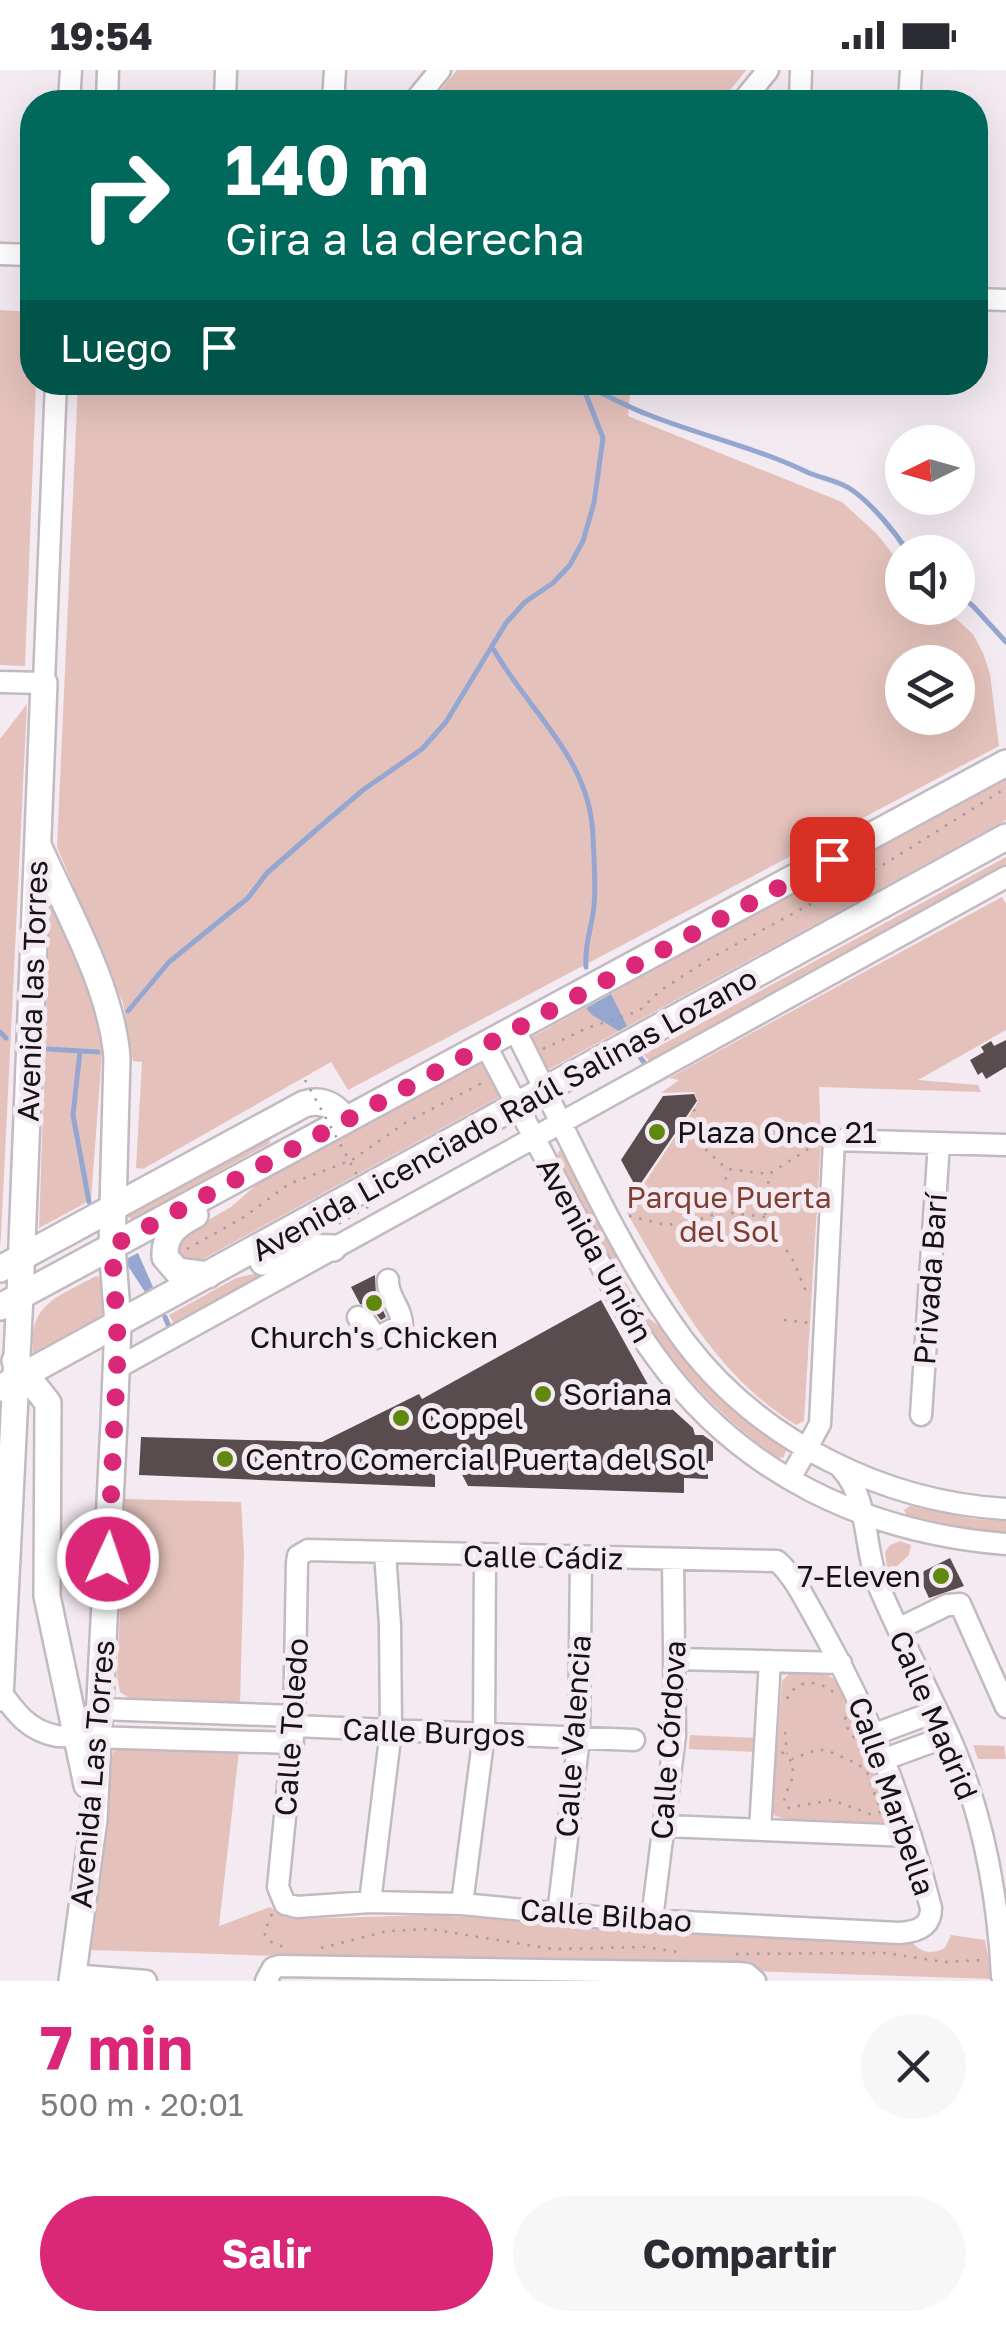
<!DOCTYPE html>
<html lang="es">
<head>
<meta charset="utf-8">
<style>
	:root { --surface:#fff; --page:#f7f7f7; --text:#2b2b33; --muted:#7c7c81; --accent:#db2777 }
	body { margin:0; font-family:"Golos Text",sans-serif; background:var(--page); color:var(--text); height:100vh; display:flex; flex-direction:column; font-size:38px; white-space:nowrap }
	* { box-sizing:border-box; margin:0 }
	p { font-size:32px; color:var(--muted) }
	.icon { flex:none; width:55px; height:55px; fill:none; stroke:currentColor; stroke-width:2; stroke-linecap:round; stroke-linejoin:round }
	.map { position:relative; height:1911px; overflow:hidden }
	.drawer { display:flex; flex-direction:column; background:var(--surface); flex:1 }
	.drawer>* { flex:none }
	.banner { position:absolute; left:20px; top:20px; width:968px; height:305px; border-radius:40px; box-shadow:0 10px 40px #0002; background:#00695c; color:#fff; overflow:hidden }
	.needle { width:65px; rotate:265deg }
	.fabs { position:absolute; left:885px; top:355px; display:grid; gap:20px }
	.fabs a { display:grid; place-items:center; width:90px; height:90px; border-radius:50%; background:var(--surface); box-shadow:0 10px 40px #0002; font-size:50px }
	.pin { position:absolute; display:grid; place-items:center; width:85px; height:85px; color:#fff; margin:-42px; border-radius:20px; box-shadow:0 5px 15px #0006 }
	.me { position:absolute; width:110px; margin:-55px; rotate:3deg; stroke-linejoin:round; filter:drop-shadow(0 0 8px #0008) }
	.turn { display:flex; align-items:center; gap:35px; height:210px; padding:0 40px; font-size:45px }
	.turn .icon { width:130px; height:130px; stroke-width:2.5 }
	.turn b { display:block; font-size:70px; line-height:85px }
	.then { display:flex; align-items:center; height:95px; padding:0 40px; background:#0003; gap:20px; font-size:38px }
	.round { display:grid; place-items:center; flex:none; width:105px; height:105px; border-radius:52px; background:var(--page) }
	.overview { display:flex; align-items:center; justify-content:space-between; height:170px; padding:0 40px }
	h1 { font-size:60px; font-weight:700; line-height:75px; color:var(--accent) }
	.cta { display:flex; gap:20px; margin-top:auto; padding:20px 40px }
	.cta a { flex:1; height:115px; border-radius:60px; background:var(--accent); color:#fff; font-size:40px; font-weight:700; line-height:115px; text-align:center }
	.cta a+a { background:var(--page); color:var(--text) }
	.status { display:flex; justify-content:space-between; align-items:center; height:70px; padding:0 50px; background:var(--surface); direction:ltr }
	.status svg { height:28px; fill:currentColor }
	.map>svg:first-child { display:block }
</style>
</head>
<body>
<div class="status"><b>19:54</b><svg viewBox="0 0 49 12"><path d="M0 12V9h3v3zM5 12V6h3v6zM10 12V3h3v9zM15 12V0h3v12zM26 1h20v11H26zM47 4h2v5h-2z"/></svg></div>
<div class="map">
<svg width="1006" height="1911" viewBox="0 0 1006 1911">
	<rect width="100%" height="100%" fill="#f4eaf2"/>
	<!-- green -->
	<path fill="#e4c2bb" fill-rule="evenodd" d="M457,0H746L721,32H431Z
		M0,240L32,242V312L36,313L25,596L0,595Z
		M78,313H631L628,346L842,432L877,464L902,496V538H944L973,564L983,583L990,604L999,676L348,1020L331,992L143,1099L136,1098L142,992L133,991L123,933L57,777ZM902,592H958V648H902Z
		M27,634L1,1166L0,1177V669Z
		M1006,708V750L546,1001L530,968Z
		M1006,787V796L650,991L643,985Z
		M1002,827L1006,834V960L918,1010L978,1015L981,1022L819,1017L821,1071L804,1351L796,1355C714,1304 672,1221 626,1141L698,1032L694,1022L661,1023L679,1010L669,1008Z
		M50,835C73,866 102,946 102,984L91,1130L39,1158Z
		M482,993L499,1027L192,1195L176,1184L182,1165L231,1137L256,1115Z
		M269,1066L270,1073L133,1149L127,1147L128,1142Z
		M559,1081L566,1082L618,1183L612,1196L556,1090Z
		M298,1185L174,1254L169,1245L236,1208L262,1202Z
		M96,1206L99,1207L106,1240L102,1246L33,1283C28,1233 58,1227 96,1206Z
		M624,1210L645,1245L661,1258L722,1329L786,1380L784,1387L778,1388C711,1341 662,1284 621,1212Z
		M125,1429L241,1432L244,1483L240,1634L134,1631L120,1622L117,1606Z
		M910,1436L974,1449L1006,1451V1465L908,1449L904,1440Z
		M900,1471L911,1475L909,1485L896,1497H887L885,1482L890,1475Z
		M825,1603L838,1612L846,1625C859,1656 897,1722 890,1753L786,1749L775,1746L772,1742L782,1611L789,1604Z
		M690,1665L757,1668L756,1682L689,1679Z
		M973,1675L1004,1676L1006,1689H978Z
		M122,1676L239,1681L219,1856L270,1837L284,1847L295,1849L427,1845L507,1849L582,1859L911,1871C921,1883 931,1885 945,1878L951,1865L985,1870L992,1909L91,1880L103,1791L108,1706L113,1682Z"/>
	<!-- water -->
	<path fill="#95a7d1" d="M611,924L627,956L619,961L592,945L586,938Z
		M138,1183L153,1217L145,1222L124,1190Z"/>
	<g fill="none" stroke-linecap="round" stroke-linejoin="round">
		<!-- stream -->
		<path stroke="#95a7d1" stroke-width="5" d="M588,312L593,319C612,328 630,338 649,345C702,366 758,378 809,403C824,409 839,411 852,420C872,434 895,462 908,482
			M958,524L973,536L1006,572
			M494,580C530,643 591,689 593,767C594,789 596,815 594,836C592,857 584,875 586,897
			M128,941L169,892L248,828L267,803L316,760L363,720L422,679L446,652L506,553L525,532L553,513L570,495L583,471L594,433L603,368L581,312
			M0,962L6,968
			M48,979L98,982
			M80,981L73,1045L89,1132
			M640,987L645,994
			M165,1247L169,1257"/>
	</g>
	<!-- building -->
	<path fill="#584c4f" d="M1006,970V997L986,1009L982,1002L978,1005L970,990L984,982L981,977L991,971L994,976Z
		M694,1024L697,1031L637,1119L621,1090L663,1026Z
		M375,1205L376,1225L386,1247L381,1250L371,1238L360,1234L351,1217Z
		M601,1230L651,1320L693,1358L695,1365H703L713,1372V1391H708V1409L684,1408V1423L468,1416L458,1397L435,1398V1417L139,1405L141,1367L322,1372L419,1324L422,1329Z
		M950,1488L964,1516L929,1528L921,1511L924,1501Z"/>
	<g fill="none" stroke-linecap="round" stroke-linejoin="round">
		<!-- minor casing -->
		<g stroke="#c3b9c1" stroke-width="25">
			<path id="minor" d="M69,32L71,0
				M107,32L108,0
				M225,32L226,0
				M333,32L335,0
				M414,32L440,0
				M742,32L768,0
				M800,32L801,0
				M909,32L911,0
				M0,184L32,185
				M975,229L1006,230
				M0,612L44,613L56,312
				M514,958C566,1059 617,1181 685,1272C760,1371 884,1432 1006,1439
				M485,974C515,1032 546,1090 577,1149C601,1195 624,1244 656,1287C740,1404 866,1463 1006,1474
				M358,1247L364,1250L376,1268L402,1255C402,1238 387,1227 388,1210
				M117,1298L1006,807
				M921,1345L939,1073
				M841,1398C869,1428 864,1476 877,1512C900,1567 928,1619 952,1673C983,1746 998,1827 1002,1906
				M790,1409L820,1354L834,1070L1006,1075
				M308,1480L777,1491C796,1508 807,1534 820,1556C871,1647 905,1736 931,1838C931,1858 916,1862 899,1863L607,1848L462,1834L370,1832L297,1837L285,1834L278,1817L294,1656L297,1493L298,1486Z
				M898,1559L947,1535L960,1534L1006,1637
				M677,1589L841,1593
				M0,1621C16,1643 29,1661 57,1666L293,1673
				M100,1639L294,1646
				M294,1656L634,1670
				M875,1664L937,1641
				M885,1689L948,1666
				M665,1756L911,1766
				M760,1760L770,1591
				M370,1832L391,1660L390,1555L385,1482
				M462,1834L484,1664L485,1486
				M558,1844L579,1668L581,1489
				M652,1849L675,1665L673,1490
				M72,1905L146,1911
				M266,1911L273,1898L279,1896L738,1903L747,1904L755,1911"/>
		</g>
		<!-- major casing -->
		<g stroke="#c3b9c1" stroke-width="30">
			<path id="major" d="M38,775C67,841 111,916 117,987L112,1176L118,1254L114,1353L94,1749L72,1911
				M195,1145C176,1155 164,1164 165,1187L177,1201L208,1205
				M263,1192L297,1177L333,1178
				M0,1199L304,1034C321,1029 334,1034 344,1049
				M0,1237L1006,693
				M15,1291L48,1333L47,1526L87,1715
				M0,1318L1006,767
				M0,1628L20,1225L44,613"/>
		</g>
		<!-- path -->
		<path stroke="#a29ba1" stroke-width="2.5" stroke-dasharray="2.5 8" stroke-linecap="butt" d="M543,979L587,958L639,941L661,920L711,888L886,793L1006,718
			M694,1039L705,1079L727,1099L769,1104L816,1074
			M722,1141L727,1099
			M765,1145L769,1104
			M629,1146L666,1155L692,1152L722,1142L765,1147L793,1190L807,1224
			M187,1179L244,1147L289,1114L352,1090L405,1053L484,1012
			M784,1250L809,1253
			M787,1629C796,1609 818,1609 833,1622
			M845,1647L848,1660L856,1670
			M785,1662L787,1684
			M782,1682L793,1693L792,1709L784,1728L787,1738L832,1730L870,1744L881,1742L867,1702L858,1694L826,1680H816L792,1689
			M272,1844L264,1863L269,1871L283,1877
			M321,1878L388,1861L429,1859L553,1879L647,1877L684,1883
			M736,1884L887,1883L944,1892L982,1890"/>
		<!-- minor -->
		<use href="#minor" stroke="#fff" stroke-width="20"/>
		<!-- major -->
		<use href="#major" stroke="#fff" stroke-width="25"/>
		<!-- path-bridge -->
		<path stroke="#a29ba1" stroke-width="2.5" stroke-dasharray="2.5 8" stroke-linecap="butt" d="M305,1010L373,1134L333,1157L330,1152"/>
	</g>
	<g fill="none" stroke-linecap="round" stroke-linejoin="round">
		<!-- route -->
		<path stroke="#db2777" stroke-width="18" stroke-dasharray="0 32.4" d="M108,1489L118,1276L112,1176L832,789"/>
	</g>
	<!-- markers -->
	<g fill="#60870e" stroke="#f4eaf2" stroke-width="4">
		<circle cx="657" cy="1062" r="10"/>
		<circle cx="374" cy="1233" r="10"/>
		<circle cx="543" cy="1324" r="10"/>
		<circle cx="401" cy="1348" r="10"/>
		<circle cx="225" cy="1389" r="10"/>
		<circle cx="941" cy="1506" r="10"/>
	</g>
	<g text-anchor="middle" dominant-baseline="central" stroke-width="10" stroke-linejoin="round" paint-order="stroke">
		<!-- street labels -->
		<g font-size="30" fill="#151114" stroke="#f4eaf2">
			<text transform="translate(32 921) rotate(-88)">Avenida las Torres</text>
			<text transform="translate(504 1044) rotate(-29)">Avenida Licenciado Raúl Salinas Lozano</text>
			<text transform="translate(595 1180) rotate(61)">Avenida Unión</text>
			<text transform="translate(930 1209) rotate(-86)">Privada Barí</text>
			<text transform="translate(543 1487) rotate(1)">Calle Cádiz</text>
			<text transform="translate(934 1645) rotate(67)">Calle Madrid</text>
			<text transform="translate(291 1657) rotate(-86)">Calle Toledo</text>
			<text transform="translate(434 1662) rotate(2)">Calle Burgos</text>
			<text transform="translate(573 1666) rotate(-86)">Calle Valencia</text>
			<text transform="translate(668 1670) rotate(-86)">Calle Córdova</text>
			<text transform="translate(92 1704) rotate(-85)">Avenida Las Torres</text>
			<text transform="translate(892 1726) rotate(71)">Calle Marbella</text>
			<text transform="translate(606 1845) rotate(4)">Calle Bilbao</text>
		</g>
		<!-- poi labels -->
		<g font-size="30" fill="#151114" stroke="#f4eaf2" text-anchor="start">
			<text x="677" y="1062">Plaza Once 21</text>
			<text x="374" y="1267" text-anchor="middle">Church's Chicken</text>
			<text x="563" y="1324">Soriana</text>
			<text x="421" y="1348">Coppel</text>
			<text x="245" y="1389">Centro Comercial Puerta del Sol</text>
			<text x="921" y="1506" text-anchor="end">7-Eleven</text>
		</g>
		<!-- park labels -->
		<g font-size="30" fill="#803e31" stroke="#f4eaf2">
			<text x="729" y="1127">Parque Puerta<tspan x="729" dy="34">del Sol</tspan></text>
		</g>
	</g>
</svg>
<div class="fabs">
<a><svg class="needle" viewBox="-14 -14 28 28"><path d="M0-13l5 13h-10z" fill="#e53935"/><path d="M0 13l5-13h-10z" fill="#7c7c81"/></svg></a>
<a><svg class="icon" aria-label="sound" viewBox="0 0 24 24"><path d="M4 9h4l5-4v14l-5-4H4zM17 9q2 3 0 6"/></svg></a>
<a><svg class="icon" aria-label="layers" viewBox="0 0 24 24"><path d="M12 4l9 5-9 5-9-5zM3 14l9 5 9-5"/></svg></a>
</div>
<div class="pin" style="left:832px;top:789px;background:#d93025"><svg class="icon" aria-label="arrive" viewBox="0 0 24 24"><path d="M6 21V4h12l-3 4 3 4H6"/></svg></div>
<svg class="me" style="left:108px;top:1489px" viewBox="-20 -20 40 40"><circle r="17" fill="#db2777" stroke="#fff" stroke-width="3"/><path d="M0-11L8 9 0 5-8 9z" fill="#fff"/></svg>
<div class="banner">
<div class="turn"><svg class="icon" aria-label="right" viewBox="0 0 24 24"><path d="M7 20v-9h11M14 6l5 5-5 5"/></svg><div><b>140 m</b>Gira a la derecha</div></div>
<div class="then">Luego<svg class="icon" aria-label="arrive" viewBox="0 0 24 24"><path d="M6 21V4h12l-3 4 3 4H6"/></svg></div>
</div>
</div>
<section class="drawer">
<div class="overview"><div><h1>7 min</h1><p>500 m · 20:01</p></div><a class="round"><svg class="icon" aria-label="close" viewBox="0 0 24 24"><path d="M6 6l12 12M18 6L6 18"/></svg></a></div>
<div class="cta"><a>Salir</a><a>Compartir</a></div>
</section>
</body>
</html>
